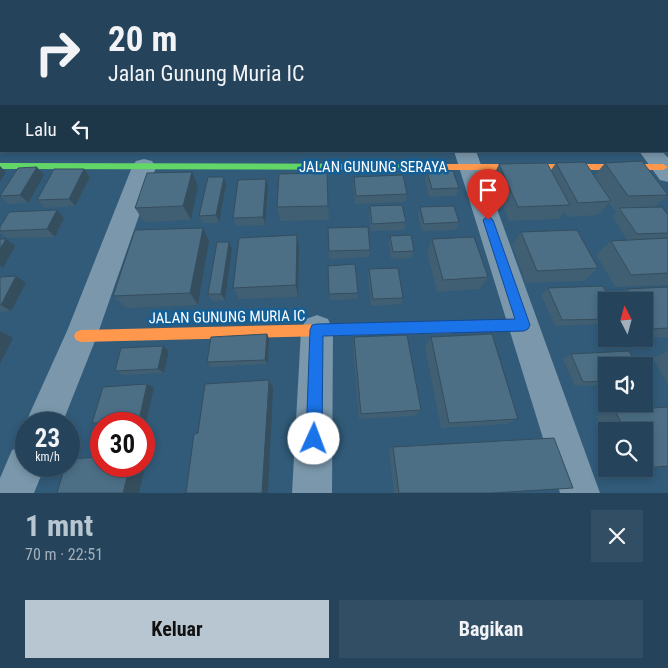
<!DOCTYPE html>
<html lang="id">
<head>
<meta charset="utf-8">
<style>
	:root { --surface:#25445b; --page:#314e64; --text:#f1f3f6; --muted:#a3b0bb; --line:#425c71; --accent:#b7c6d0 }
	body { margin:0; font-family:"Roboto Condensed",sans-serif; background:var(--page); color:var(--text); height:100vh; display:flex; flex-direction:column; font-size:19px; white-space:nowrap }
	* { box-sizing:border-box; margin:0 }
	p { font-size:16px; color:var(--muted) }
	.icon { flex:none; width:28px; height:28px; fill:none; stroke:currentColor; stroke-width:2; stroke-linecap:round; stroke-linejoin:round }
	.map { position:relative; height:493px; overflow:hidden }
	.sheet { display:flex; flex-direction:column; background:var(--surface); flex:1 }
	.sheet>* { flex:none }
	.top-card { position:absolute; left:0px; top:0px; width:669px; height:152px; box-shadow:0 2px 8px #0003,0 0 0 1px var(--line); background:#25445b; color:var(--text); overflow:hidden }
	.needle { width:32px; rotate:354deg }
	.buttons { position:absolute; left:598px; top:292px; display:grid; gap:10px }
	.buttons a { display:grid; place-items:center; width:55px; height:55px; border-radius:0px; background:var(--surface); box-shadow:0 2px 8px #0003,0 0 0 1px var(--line); font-size:25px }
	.speed { position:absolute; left:15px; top:412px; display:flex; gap:10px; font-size:25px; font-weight:700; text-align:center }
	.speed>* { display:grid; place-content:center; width:65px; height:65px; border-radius:50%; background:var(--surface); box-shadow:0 2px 8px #0003,0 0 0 1px var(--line); line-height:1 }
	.speed small { font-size:12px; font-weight:400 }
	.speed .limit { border:8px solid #d22; background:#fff; color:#111 }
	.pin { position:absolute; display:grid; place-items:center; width:42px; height:42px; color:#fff; margin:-51px -21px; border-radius:50% 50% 50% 0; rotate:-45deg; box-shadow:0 0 5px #0007 }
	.pin .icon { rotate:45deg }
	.me { position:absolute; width:55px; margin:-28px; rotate:2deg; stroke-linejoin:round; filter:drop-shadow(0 0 4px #0008) }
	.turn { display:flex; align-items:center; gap:18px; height:105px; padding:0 25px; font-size:22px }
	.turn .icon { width:65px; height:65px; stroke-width:2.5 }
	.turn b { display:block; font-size:35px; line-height:42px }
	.then { display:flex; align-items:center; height:48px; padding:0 25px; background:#0003; gap:10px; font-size:19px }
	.round { display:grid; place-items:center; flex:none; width:52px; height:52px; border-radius:0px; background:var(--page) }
	.summary { display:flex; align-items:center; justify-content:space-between; height:85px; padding:0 25px }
	h1 { font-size:30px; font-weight:700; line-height:38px; color:var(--accent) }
	.primary-button { display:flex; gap:10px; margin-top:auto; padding:10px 25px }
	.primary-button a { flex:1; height:58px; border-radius:0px; background:var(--accent); color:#111; font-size:20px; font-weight:700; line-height:58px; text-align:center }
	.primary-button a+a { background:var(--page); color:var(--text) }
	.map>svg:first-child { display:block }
</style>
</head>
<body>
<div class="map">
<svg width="668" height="493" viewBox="0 0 668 493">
	<rect width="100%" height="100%" fill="#315b79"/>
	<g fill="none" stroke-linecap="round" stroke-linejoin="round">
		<!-- street -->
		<path fill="#7a97ab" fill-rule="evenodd" d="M39,0H58V1H40Z
			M174,0H188V1H174Z
			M251,0H265V1H251Z
			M327,0H341V1H327Z
			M407,0H422V1H408Z
			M527,0H542V1H528Z
			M629,0H644V1H630Z
			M0,71L1,72V83H0Z
			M454,151H476L600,493H560Z
			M639,151H662L668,158V182L660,180Z
			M144,159L152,161L156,167L97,336L62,424H26V428L25,424L67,331L132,167L136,161Z
			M317,315L328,319L333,330L332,493H292L301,330L306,319Z
			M26,445V466H45L34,493H0V478L12,450Z"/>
		<!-- fast -->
		<path fill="#63d668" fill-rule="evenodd" d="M0,163L419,164L424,167L419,170L0,169Z"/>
		<!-- slow -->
		<path fill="#ff974d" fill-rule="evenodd" d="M419,164H663L668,167L663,170H419L414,167Z
			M453,321L458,323L460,327L458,331L453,333L81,342L76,340L74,336L76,332L81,330Z"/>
		<!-- jam -->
		<path fill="#b3261e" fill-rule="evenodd" d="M523,319L528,321L529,325L528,329L523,331L453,333L448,331L446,327L448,323L453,321Z"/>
	</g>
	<!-- wall -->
	<path fill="#415f73" d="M299,0H320V1H299Z
		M463,0H490V1H475V0L463,1Z
		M550,0H612L614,1H551Z
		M0,54H1V72H0Z
		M1,111V148H0V112Z
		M556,163L594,176L605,163L668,195L655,207L668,215V285L615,287L596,254L611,241L627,240L612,216L617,210H614L609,203L598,215L567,217L564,212L559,219L509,221L492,179L499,164L551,170Z
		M84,169L90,177L75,206L45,208L37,200Z
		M427,171L459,188L456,196L429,197L425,179Z
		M327,173L329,220L280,221L277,207Z
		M44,175L28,203L8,204L0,196V195Z
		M354,177L407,194L405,202L355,204L353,185Z
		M266,179L268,187L265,225L236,226L233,218Z
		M226,185L219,223H203L199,216Z
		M198,186L191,220L144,222L135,208Z
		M370,206L406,222L404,230L371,231L369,214Z
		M420,207L459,222L456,230L422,231L418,215Z
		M57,210L64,218L55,237L7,238L0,233V227Z
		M328,228L370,250L369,257L329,259Z
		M521,232L598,268L584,281L526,283L512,245Z
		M390,236L414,251L412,258L391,259L389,243Z
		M432,239L488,277L480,289L437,292L427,252Z
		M209,241L198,305L126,308L113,296Z
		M232,249L225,300L212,301L208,294Z
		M299,249L298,297L239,299L233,288Z
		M328,266L358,293L357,299L330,300Z
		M369,269L403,298L401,304L371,306L368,276Z
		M0,277L26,283L11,311L0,312Z
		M668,287V337L644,338V301H606V324L555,326L541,295L548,288L611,300L627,289Z
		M267,334L269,339L268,364L211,367L207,362Z
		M354,337L421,410L415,416L359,419L353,347Z
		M431,337L518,419L506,424L441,428L425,347Z
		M163,346L169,351L164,373L123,375L115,371Z
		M668,351V385L653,358Z
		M571,354L606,366V385L575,386L563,359Z
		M154,388L146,423L101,424V425L92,423Z
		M668,407V467L644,469V431H606V439L596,416L615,410Z
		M393,447L492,493H394L389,450Z
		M619,469H641L620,470Z"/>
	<!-- shaded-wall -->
	<path fill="#354e5e" d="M0,88L1,90V95L0,97Z
		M0,166L6,172L0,182Z
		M37,167L44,175L28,203L20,195Z
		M84,169L90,177L75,206L69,199Z
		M192,172L198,186L191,220L183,206Z
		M224,177L226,185L219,223L216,215Z
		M266,179L268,187L265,225L263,217Z
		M57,210L64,218L55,237L47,229Z
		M203,228L209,241L198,305L190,293Z
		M297,235L299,249L298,297L296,285Z
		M6,239L15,246L3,268L0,266V249Z
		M229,242L232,249L225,300L221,294Z
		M16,276L26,283L11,311L1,305Z
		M0,331L13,338L0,364Z
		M267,334L269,339L268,364L265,360Z
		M163,346L169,351L164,373L158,369Z
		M269,380L273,388L268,493H262Z
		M147,384L154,388L146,423L139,420Z
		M144,458L147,459L139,493H123L130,466H144Z"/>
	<!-- building -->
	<path fill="#4c6f86" stroke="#354e5e" d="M113,0H128V1H113Z
		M134,0H160V1H133Z
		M222,0H239V1H222Z
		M265,0H281V1H265Z
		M346,0H365L366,1H346Z
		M390,0H404L405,1H390Z
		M430,0H449L450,1H431Z
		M502,0H518L519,1H503Z
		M585,0L587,1H561L583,0Z
		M594,0H612L614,1H595Z
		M0,54H1V64H0Z
		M1,111V133H0V112Z
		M642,161L668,195L628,196L605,163Z
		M585,162L611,201L578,203L556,163Z
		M547,163L570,205L518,207L499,164Z
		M37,167L20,195L0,196L18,168Z
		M54,169H84L69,199L37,200Z
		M427,171H453L459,188L432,189Z
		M192,172L183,206L135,208L147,173Z
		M327,173L328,206L277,207L279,174Z
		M403,175L407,194L356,196L354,177Z
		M208,177H224L216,215L199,216Z
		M266,179L263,217L233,218L238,180Z
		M402,205L406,222L372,224L370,206Z
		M454,206L459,222L424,224L420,207Z
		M662,207L668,215V233L637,234L619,208Z
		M57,210L47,229L0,231V227L9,212Z
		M368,227L370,250L329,251L328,228Z
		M203,228L190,293L113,296L135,230Z
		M577,230L598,268L537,271L521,232Z
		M297,235L296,285L233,288L239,238Z
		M411,235L414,251L393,252L390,236Z
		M474,237L488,277L443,280L432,239Z
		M668,238V273L631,275L611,241Z
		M0,239H6L0,249Z
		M217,242H229L221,294H208Z
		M355,264L358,293L329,294L328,266Z
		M398,268L403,298L373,299L369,269Z
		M16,276L1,305H0V277Z
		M603,286L611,301H606V319L562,320L548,288Z
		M668,287V328L650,329L644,318V301H634L627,289Z
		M267,334L265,360L207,362L211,337Z
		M492,334L518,419L449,423L431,337Z
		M407,335L421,410L361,414L354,337Z
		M163,346L158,369L115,371L121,348Z
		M629,351L637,366H606V381L583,382L571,354Z
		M269,380L262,493H186L194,434L198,433L205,384Z
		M147,384L139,420L92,423L103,387Z
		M668,407V466L644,468V431H625L615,410Z
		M554,438L573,488L492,493H399L393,447Z
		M101,457V466H130L123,493H57L65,466H69V459Z"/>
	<!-- route -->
	<path fill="#1a73e8" stroke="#114b97" d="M488,216L493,220L530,325L528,329L524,331L323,336L322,439L319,444L314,446L308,444L306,439L310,330L312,325L317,324L515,319L483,220Z"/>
	<g text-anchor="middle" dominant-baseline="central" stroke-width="5" stroke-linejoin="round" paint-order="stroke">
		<!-- street labels -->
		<g font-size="15" fill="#fff" stroke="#135f97">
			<text x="373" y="167">JALAN GUNUNG SERAYA</text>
			<text transform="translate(227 317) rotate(-1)">JALAN GUNUNG MURIA IC</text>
		</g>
	</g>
</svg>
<div class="buttons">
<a><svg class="needle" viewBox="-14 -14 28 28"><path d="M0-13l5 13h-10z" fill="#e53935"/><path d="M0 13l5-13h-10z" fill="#a3b0bb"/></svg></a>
<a><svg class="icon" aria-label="sound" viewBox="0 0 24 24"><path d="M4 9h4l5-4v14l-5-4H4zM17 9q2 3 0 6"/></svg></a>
<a><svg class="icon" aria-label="search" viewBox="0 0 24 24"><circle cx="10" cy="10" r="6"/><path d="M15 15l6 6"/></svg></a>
</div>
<div class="speed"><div>23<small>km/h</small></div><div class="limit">30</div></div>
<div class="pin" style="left:488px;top:220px;background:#d93025"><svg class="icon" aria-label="arrive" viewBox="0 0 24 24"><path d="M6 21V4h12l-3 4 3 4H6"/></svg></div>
<svg class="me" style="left:314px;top:439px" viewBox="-20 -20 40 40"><circle r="19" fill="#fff"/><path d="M0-13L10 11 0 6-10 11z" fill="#1a73e8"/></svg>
<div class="top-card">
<div class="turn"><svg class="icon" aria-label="right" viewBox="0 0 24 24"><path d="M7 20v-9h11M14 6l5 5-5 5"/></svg><div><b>20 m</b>Jalan Gunung Muria IC</div></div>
<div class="then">Lalu<svg class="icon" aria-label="left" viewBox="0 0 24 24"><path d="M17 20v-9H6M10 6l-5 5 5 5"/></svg></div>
</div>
</div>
<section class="sheet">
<div class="summary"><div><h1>1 mnt</h1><p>70 m · 22:51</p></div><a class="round"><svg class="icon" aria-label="close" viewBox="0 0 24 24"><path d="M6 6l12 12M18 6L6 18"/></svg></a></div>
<div class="primary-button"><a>Keluar</a><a>Bagikan</a></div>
</section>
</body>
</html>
